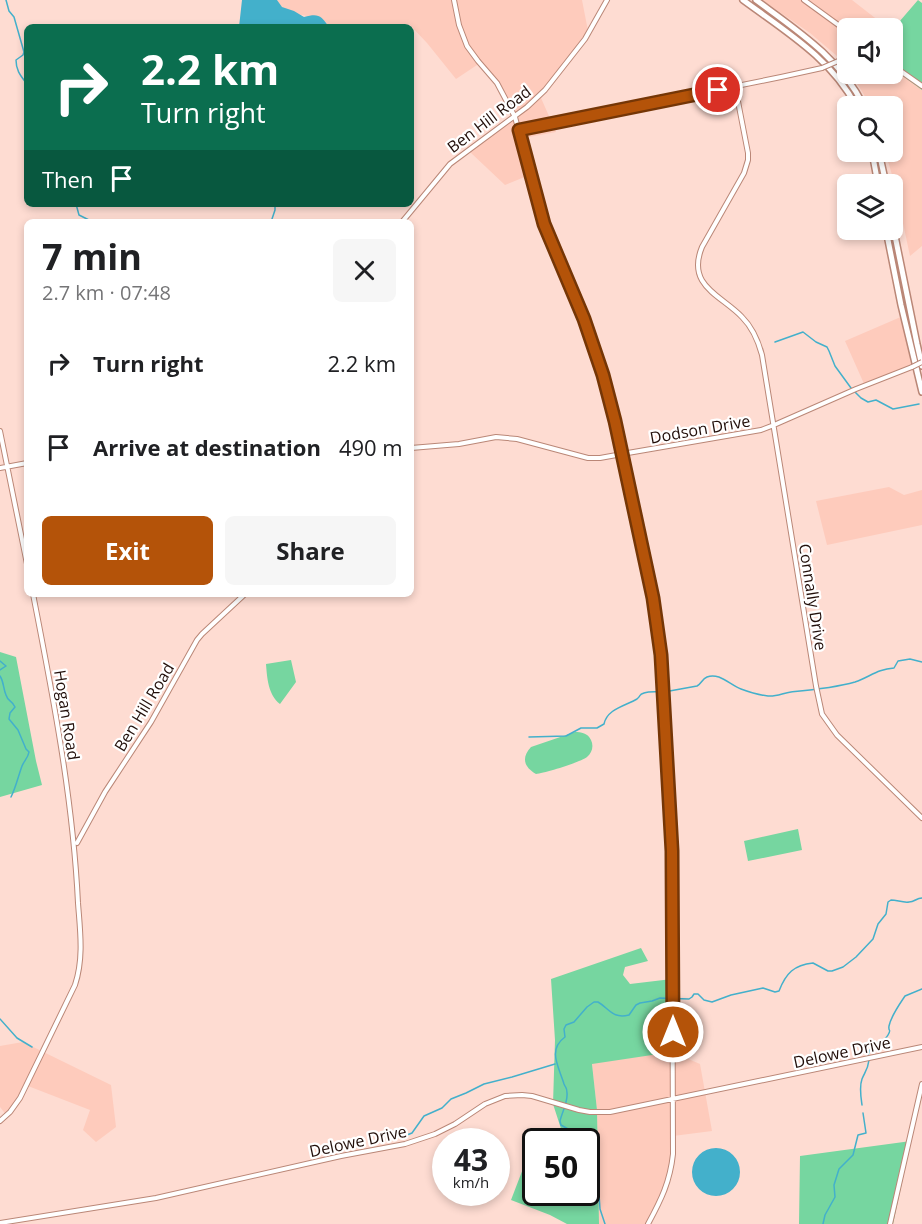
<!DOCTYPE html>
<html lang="en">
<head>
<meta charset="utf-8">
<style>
	:root { --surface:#fff; --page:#f6f6f6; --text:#202124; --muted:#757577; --accent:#b45309 }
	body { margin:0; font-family:"Open Sans",sans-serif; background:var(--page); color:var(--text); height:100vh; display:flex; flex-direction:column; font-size:22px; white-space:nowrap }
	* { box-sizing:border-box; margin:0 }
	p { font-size:20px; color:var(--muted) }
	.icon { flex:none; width:33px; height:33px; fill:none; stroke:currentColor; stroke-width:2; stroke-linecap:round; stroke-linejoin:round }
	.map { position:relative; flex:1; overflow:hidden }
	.panel { position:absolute; left:24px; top:219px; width:390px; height:378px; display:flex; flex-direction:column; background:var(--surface); border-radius:9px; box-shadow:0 3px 9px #0003 }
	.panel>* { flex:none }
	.banner { position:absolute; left:24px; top:24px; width:390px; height:183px; border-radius:9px; box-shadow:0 3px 9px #0003; background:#0b6e4f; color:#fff; overflow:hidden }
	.tools { position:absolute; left:837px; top:18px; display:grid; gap:12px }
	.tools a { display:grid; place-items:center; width:66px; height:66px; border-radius:9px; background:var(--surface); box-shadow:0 3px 9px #0003; font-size:30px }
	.speed { position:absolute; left:432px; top:1128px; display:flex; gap:12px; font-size:30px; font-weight:700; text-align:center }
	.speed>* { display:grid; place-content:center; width:78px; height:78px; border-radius:50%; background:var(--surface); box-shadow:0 3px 9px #0003; line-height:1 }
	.speed small { font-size:15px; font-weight:400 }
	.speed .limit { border:3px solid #111; border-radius:9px; background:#fff; color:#111 }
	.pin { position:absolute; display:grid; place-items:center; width:51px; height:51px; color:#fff; margin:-26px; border:3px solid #fff; border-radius:50%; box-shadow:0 2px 6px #0007 }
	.me { position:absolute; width:66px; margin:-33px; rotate:0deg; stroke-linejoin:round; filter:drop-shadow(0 0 4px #0008) }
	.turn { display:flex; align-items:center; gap:21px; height:126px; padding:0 18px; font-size:27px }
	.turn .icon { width:78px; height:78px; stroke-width:2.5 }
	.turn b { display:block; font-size:42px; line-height:51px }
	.then { display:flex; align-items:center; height:57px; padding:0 18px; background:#0003; gap:12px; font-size:22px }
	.round { display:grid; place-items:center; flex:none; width:63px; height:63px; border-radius:9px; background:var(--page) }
	.headline { display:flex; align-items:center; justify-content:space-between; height:102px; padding:0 18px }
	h1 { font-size:36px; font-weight:700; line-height:45px }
	.cta { display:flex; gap:12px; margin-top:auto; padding:12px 18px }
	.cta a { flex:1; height:69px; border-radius:9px; background:var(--accent); color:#fff; font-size:24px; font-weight:700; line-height:69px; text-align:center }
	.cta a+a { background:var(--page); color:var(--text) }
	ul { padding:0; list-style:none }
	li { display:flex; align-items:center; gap:18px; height:84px; padding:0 18px }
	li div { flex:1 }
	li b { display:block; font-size:22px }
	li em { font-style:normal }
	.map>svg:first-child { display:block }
</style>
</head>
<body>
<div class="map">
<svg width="922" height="1224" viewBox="0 0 922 1224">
	<rect width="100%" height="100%" fill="#fedcd2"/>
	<!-- built -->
	<path fill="#fecbbc" d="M277,0H582L588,31L541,98L556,132L524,138L532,174L505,185L470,152L514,118L504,95L480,63L456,79L427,43L409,24L405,27H327L326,22L318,18L291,13L280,6Z
		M762,0H852L888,28H848L847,68L844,62L810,33Z
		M893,69L922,90V246L910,256L894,181L885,152H892V106H871L851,74H892Z
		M903,316L913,367L865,386L845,341Z
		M889,487L904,495L922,490V525L827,545L816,501Z
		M23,1042L111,1085L116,1127L96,1142L83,1130L90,1110L28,1086L7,1116L0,1107V1046Z
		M672,1052L700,1064L712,1131L673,1136V1165L668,1190L649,1224H599L597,1110L592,1063Z"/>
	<!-- green -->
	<path fill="#76d6a0" d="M918,0L922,3V90L893,69V29Z
		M0,652L16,657L36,761L42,785L0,797Z
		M291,660L296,682L280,704C268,695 267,677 266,664Z
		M575,732C581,732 588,733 591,740C594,746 592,753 587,757C581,762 545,773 536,774C524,767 521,758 531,747Z
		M798,829L802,850L748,861L744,841Z
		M641,948L648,961L625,967L623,975L630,984L672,979V1052L592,1064L597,1110L599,1224H567L550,1215L511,1200L529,1153L535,1163L536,1192H586V1142L563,1141L564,1138L553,1104L555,1040L551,979Z
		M911,1141L893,1224H799L800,1156Z"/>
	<!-- water -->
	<path fill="#43b0cb" d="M242,0H277L282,7L294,11L304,17C318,13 321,15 329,27H239Z
		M692 1172a24 24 0 1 1 48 0a24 24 0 1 1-48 0Z"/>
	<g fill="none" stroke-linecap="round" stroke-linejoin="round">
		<!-- stream -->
		<path stroke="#43b0cb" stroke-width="1.5" d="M6,0L9,11L14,17L24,52L23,55L16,60C16,71 21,76 27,84
			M76,204L79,215L89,220L91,222
			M271,222L275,210V204
			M775,342L803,332L816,342L827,347L829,351L835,366L851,388
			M855,392L861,398L868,402L876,400L893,409L919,404
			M0,661L6,666L0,670
			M0,676C4,682 3,688 6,695C8,702 12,700 15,707L10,713L9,719L18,730L26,749L29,752C28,758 24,761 22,766C18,777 16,787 11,797
			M529,737L566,736L581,728H597L604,724C607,709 625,706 637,699C642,695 638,695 644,693C650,691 657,692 664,692C675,690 686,688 697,686C702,683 702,679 707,677C719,672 730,685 741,689C749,692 759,695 768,696C776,697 783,693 791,692C812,690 834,688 855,682C870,677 877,669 894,668L898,661L910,659L922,662
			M0,1019L17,1038L32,1047
			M868,1055C872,1040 883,1044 888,1035C892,1028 888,1033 889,1026C891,1016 899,1005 905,996L922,989
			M862,1105C861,1098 859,1087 862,1079C865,1072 868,1069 869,1060
			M402,1137L412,1133L424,1116L442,1108L451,1099L466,1093L484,1084L512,1077L555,1064
			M582,1142L568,1129L561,1125L560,1121C562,1112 568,1102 567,1093C567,1087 566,1089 564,1084C559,1067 547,1050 565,1037L564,1029L566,1025L574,1022L587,1007L594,1002H598C610,1009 612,1019 629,1015L636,1005L640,1003L652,1001L660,998L689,999L692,997L694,994H698L704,1000L712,1002L731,995L763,988L775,992L779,991C786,973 794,965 813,963L828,971H832L843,967L856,957L873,939L878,924L886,914L888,902L891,900C897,900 903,903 909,902C915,902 916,898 922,898
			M586,1160L598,1181L600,1209L605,1224
			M823,1224L825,1215L835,1197L834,1185L839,1169L853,1155L858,1135L866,1133L863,1113"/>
		<!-- secondary casing -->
		<g stroke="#ba8777" stroke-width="6">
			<path id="secondary" d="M454,0L459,25L467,46L478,61L497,83L515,117L543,222L584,319L595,350L615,421L653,598L661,655L672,851L673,1154C670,1182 661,1200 648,1224
				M804,0L848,32
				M892,65L922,86
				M735,86L748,153V160L744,173L702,247C686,286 721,295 742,317C753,328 758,340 762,355L816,686L822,714L837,735L922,818
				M519,130L781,77L822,68
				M402,222L450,164L527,107L545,90L585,39L607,0
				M0,431L27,564
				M411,448L459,444L496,437L517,439L588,458H600L622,454L761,430L774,425L856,389L912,367
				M0,468L27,463
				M77,843L105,792L151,722L197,640L202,634L245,594
				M0,1121L10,1112L20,1098L75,985C84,958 80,930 78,903C73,799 53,696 33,594
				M0,1223L156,1198L341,1156L405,1144L435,1134L455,1124L485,1104L505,1096L522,1095L532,1096L579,1110L590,1112H610L922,1047
				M890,1224L922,1084"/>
		</g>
		<!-- highway casing -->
		<g stroke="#ba8777" stroke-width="8">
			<path id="highway" d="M743,0C785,31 832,59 856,106
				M756,0C798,31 840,58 864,106
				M872,152L878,184
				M879,152L886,184
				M892,221L917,344L922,366
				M886,230L901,305L922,392"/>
		</g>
		<!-- secondary -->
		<use href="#secondary" stroke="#fff" stroke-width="4"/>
		<!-- highway -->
		<use href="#highway" stroke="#fff" stroke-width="5"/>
		<!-- secondary-bridge casing -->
		<g stroke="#ba8777" stroke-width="6" stroke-linecap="butt">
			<path id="secondary-bridge" d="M822,68L843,59
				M912,367L922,362"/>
		</g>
		<!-- secondary-bridge -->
		<use href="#secondary-bridge" stroke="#fff" stroke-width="4"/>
	</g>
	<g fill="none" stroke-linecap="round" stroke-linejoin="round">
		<!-- route casing -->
		<g stroke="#753606" stroke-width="15">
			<path id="route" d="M673,1032L672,851L661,655L653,598L615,421L603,375L584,319L544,224L519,130L718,90"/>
		</g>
		<!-- route -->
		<use href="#route" stroke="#b45309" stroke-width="10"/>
	</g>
	<g text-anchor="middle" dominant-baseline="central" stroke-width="4.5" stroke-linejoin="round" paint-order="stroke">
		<!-- street labels -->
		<g font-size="16" fill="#220f0a" stroke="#fff">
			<text transform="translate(489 119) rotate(-37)">Ben Hill Road</text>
			<text transform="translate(700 429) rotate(-10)">Dodson Drive</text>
			<text transform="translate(813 597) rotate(81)">Connally Drive</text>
			<text transform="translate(144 707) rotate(-59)">Ben Hill Road</text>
			<text transform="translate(67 715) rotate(81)">Hogan Road</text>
			<text transform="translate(842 1052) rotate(-12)">Delowe Drive</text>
			<text transform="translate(358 1141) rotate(-12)">Delowe Drive</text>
		</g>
	</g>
</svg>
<div class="tools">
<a><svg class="icon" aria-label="sound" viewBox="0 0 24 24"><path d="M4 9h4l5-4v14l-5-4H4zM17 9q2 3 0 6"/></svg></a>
<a><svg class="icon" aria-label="search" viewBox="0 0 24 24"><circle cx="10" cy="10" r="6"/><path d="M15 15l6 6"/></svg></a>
<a><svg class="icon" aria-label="layers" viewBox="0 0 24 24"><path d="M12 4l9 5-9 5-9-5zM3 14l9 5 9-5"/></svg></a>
</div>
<div class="speed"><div>43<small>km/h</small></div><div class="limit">50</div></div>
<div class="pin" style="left:718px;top:90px;background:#d93025"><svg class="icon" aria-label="arrive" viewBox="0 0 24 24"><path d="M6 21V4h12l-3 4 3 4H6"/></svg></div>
<svg class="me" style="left:673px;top:1032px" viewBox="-20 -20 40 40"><circle r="17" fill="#b45309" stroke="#fff" stroke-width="3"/><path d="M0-11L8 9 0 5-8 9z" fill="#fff"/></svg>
<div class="banner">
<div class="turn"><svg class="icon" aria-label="right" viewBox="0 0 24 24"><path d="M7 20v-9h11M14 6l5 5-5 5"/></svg><div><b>2.2 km</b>Turn right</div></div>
<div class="then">Then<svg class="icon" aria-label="arrive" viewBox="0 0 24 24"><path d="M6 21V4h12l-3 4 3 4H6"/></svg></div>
</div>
<section class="panel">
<div class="headline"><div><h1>7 min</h1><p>2.7 km · 07:48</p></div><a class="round"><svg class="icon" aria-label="close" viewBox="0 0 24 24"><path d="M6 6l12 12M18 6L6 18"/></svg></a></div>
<ul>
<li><svg class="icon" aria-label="right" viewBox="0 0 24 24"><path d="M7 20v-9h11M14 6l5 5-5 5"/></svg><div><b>Turn right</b></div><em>2.2 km</em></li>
<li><svg class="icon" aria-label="arrive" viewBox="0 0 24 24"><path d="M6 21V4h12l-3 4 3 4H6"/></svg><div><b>Arrive at destination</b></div><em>490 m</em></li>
</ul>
<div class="cta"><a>Exit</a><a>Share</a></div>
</section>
</div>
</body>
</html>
